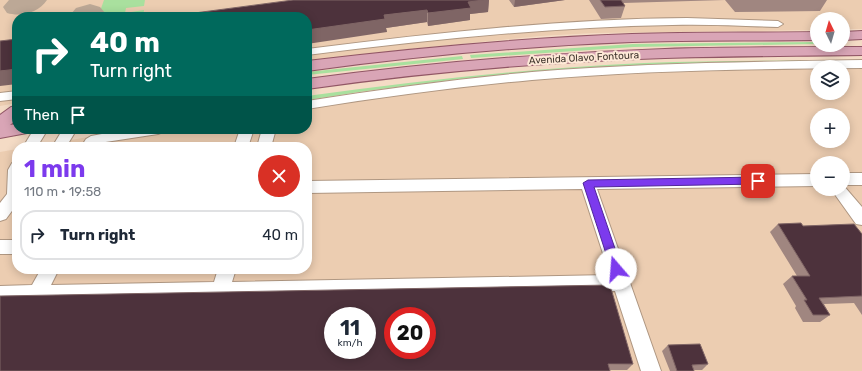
<!DOCTYPE html>
<html lang="en">
<head>
<meta charset="utf-8">
<style>
	:root { --surface:#fff; --page:#f2f2f3; --text:#1f2937; --muted:#747a83; --line:#e0e1e3; --accent:#7c3aed }
	body { margin:0; font-family:Rubik,sans-serif; background:var(--page); color:var(--text); height:100vh; display:flex; flex-direction:column; font-size:15px; white-space:nowrap }
	* { box-sizing:border-box; margin:0 }
	p { font-size:13px; color:var(--muted) }
	.icon { flex:none; width:22px; height:22px; fill:none; stroke:currentColor; stroke-width:2; stroke-linecap:round; stroke-linejoin:round }
	.map { position:relative; flex:1; overflow:hidden }
	.panel { position:absolute; left:12px; top:142px; width:300px; height:132px; display:flex; flex-direction:column; background:var(--surface); border-radius:16px; box-shadow:0 2px 10px #0003 }
	.panel>* { flex:none }
	.guide { position:absolute; left:12px; top:12px; width:300px; height:122px; border-radius:16px; box-shadow:0 2px 10px #0003; background:#00695c; color:#fff; overflow:hidden }
	.needle { width:26px; rotate:355deg }
	.controls { position:absolute; left:810px; top:12px; display:grid; gap:8px }
	.controls a { display:grid; place-items:center; width:40px; height:40px; border-radius:50%; background:var(--surface); box-shadow:0 2px 10px #0003; font-size:20px }
	.speed { position:absolute; left:324px; top:307px; display:flex; gap:8px; font-size:20px; font-weight:700; text-align:center }
	.speed>* { display:grid; place-content:center; width:52px; height:52px; border-radius:50%; background:var(--surface); box-shadow:0 2px 10px #0003; line-height:1 }
	.speed small { font-size:10px; font-weight:400 }
	.speed .limit { border:6px solid #d22; background:#fff; color:#111 }
	.pin { position:absolute; display:grid; place-items:center; width:34px; height:34px; color:#fff; margin:-17px; border-radius:8px; box-shadow:0 2px 6px #0006 }
	.me { position:absolute; width:44px; margin:-22px; rotate:342deg; stroke-linejoin:round; filter:drop-shadow(0 0 3px #0008) }
	.turn { display:flex; align-items:center; gap:14px; height:84px; padding:0 12px; font-size:18px }
	.turn .icon { width:52px; height:52px; stroke-width:2.5 }
	.turn b { display:block; font-size:28px; line-height:34px }
	.then { display:flex; align-items:center; height:38px; padding:0 12px; background:#0003; gap:8px; font-size:15px }
	.round { display:grid; place-items:center; flex:none; width:42px; height:42px; border-radius:21px; background:var(--page) }
	.head { display:flex; align-items:center; justify-content:space-between; height:68px; padding:0 12px }
	h1 { font-size:24px; font-weight:700; line-height:30px; color:var(--accent) }
	ul { padding:0; list-style:none }
	li { display:flex; align-items:center; gap:12px; height:50px; margin:0 8px 6px; padding:0 4px; border:2px solid var(--line); border-radius:16px }
	li div { flex:1 }
	li b { display:block; font-size:15px }
	li em { font-style:normal }
	.map>svg:first-child { display:block }
</style>
</head>
<body>
<div class="map">
<svg width="862" height="371" viewBox="0 0 862 371">
	<rect width="100%" height="100%" fill="#f4dbc5"/>
	<!-- built -->
	<path fill="#eccdb1" fill-rule="evenodd" d="M0,0H862V29H843V19H817V30L594,33L540,36L410,49L307,61V17H17V103L0,106Z
		M862,61V371H0V152L17,149V269H307V147H30L134,129H307V100L397,87L472,78L646,65ZM817,67H843V93H817ZM817,115H843V141H817ZM817,163H843V189H817ZM333,316H367V350H333ZM393,316H427V350H393Z"/>
	<!-- green -->
	<path fill="#a9e09e" d="M104,0H145L144,6L126,8L125,13L144,10L143,17H98Z
		M817,42V44L634,47L471,58L470,55L633,44Z
		M462,56L463,59L307,75V72Z
		M862,60V61C790,62 719,63 647,65C533,69 419,82 307,100V96C419,81 531,68 644,63C717,60 789,61 862,60Z"/>
	<g fill="none" stroke-linecap="round" stroke-linejoin="round">
		<!-- taxiway -->
		<path fill="#bca896" fill-rule="evenodd" d="M9,0H47C38,13 21,17 7,13L3,7Z
			M90,4L100,7L105,13L102,17H73L71,14L76,8Z"/>
		<!-- minor casing -->
		<g stroke="#af9782" stroke-width="2">
			<path id="minor" d="M687,18L778,21L783,24L778,27C743,26 707,24 672,25C550,27 428,40 307,55V49C433,33 560,19 687,18Z
				M862,60V68C755,69 641,70 532,80C456,87 382,97 307,109V101C382,89 457,79 532,72C642,63 752,62 862,60Z
				M17,91V99L0,101V93Z
				M34,129H48L37,147H23Z
				M63,129H77L66,147H52Z
				M129,129H165L163,132L158,134L99,143L95,147H81L86,139L91,136Z
				M240,129H254L248,147H234Z
				M262,129H276L271,147H257Z
				M17,162V204L6,219L0,221V203L7,194L8,170L12,163Z
				M843,173H862V185H843L862,207V225L856,224L831,189H843Z
				M817,174V186L597,189L661,371H641L615,291L0,302V286L32,285L41,269H59L51,285L214,282L218,269H236L232,282L610,275L582,189L307,193V181Z
				M0,240H17V254H0Z"/>
		</g>
		<!-- major casing -->
		<g stroke="#915665" stroke-width="2">
			<path id="major" d="M862,31V39L843,40V32Z
				M817,32V40C756,41 694,40 632,42C524,46 415,56 307,71V61C415,48 524,38 632,34C694,32 756,33 817,32Z
				M862,47V55C796,56 731,56 665,58C545,62 426,72 307,89V79C426,63 545,53 665,49C731,47 796,47 862,47Z
				M17,106V119L10,125L17,124V129H30L27,133L0,138V115L11,107Z"/>
		</g>
		<!-- minor -->
		<use href="#minor" fill="#fff" fill-rule="evenodd"/>
		<!-- major -->
		<use href="#major" fill="#d9a5b6" fill-rule="evenodd"/>
	</g>
	<!-- wall -->
	<path fill="#a08680" d="M293,0H489L488,12L470,14V20L428,26L427,22L386,28L387,32Z
		M509,0H565L514,7Z
		M589,0H827L820,11L735,12L725,0L623,3L625,6L621,18L601,19Z
		M778,224L803,226L862,234V315L854,303L824,304L830,315L820,322H803L795,308L796,306L783,284L792,276H797L770,232Z
		M668,345L708,364L702,370H694V371H670L662,351Z
		M633,364L627,370H610L0,371Z"/>
	<!-- shaded-wall -->
	<path fill="#7f6565" d="M484,0H489L488,12L470,14V20L428,26V13L468,2Z
		M515,0H565L514,7Z
		M427,10V22L386,28L387,32L307,44V30L384,15Z
		M17,68V84L0,86V71Z"/>
	<!-- building -->
	<path fill="#4d323c" stroke="#7f6565" fill-rule="evenodd" d="M293,0H484L468,2L471,8L428,13L427,10L384,15L385,19L307,30V17H187V14Z
		M600,0H621L625,6L605,7Z
		M17,39V50L14,56H17V69L0,71V41Z
		M801,223L803,226L854,224L862,234V296L819,298L830,315H813L804,300H807L792,276H810L778,224Z
		M610,285L633,364H608L610,371H0V296ZM333,316H367V350H333ZM393,316H427V350H393Z
		M700,344L708,364L692,365L694,371H677L668,345Z"/>
	<!-- route -->
	<path fill="#7c3aed" stroke="#51269a" d="M758,177L763,181L758,184L594,187L622,269L620,272L616,273L613,272L611,269L583,183L588,180Z"/>
	<g text-anchor="middle" dominant-baseline="central" stroke-width="4" stroke-linejoin="round" paint-order="stroke">
		<!-- far-street labels -->
		<g font-size="10" fill="#3c322a" stroke="#fee9d7">
			<text transform="translate(584 58) rotate(-3)">Avenida Olavo Fontoura</text>
		</g>
	</g>
</svg>
<div class="controls">
<a><svg class="needle" viewBox="-14 -14 28 28"><path d="M0-13l5 13h-10z" fill="#e53935"/><path d="M0 13l5-13h-10z" fill="#747a83"/></svg></a>
<a><svg class="icon" aria-label="layers" viewBox="0 0 24 24"><path d="M12 4l9 5-9 5-9-5zM3 14l9 5 9-5"/></svg></a>
<a>+</a>
<a>−</a>
</div>
<div class="speed"><div>11<small>km/h</small></div><div class="limit">20</div></div>
<div class="pin" style="left:758px;top:181px;background:#d93025"><svg class="icon" aria-label="arrive" viewBox="0 0 24 24"><path d="M6 21V4h12l-3 4 3 4H6"/></svg></div>
<svg class="me" style="left:616px;top:269px" viewBox="-20 -20 40 40"><circle r="19" fill="#fff"/><path d="M0-13L10 11 0 6-10 11z" fill="#7c3aed"/></svg>
<div class="guide">
<div class="turn"><svg class="icon" aria-label="right" viewBox="0 0 24 24"><path d="M7 20v-9h11M14 6l5 5-5 5"/></svg><div><b>40 m</b>Turn right</div></div>
<div class="then">Then<svg class="icon" aria-label="arrive" viewBox="0 0 24 24"><path d="M6 21V4h12l-3 4 3 4H6"/></svg></div>
</div>
<section class="panel">
<div class="head"><div><h1>1 min</h1><p>110 m · 19:58</p></div><a class="round" style="background:#d93025;color:#fff"><svg class="icon" aria-label="close" viewBox="0 0 24 24"><path d="M6 6l12 12M18 6L6 18"/></svg></a></div>
<ul>
<li><svg class="icon" aria-label="right" viewBox="0 0 24 24"><path d="M7 20v-9h11M14 6l5 5-5 5"/></svg><div><b>Turn right</b></div><em>40 m</em></li>
</ul>
</section>
</div>
</body>
</html>
